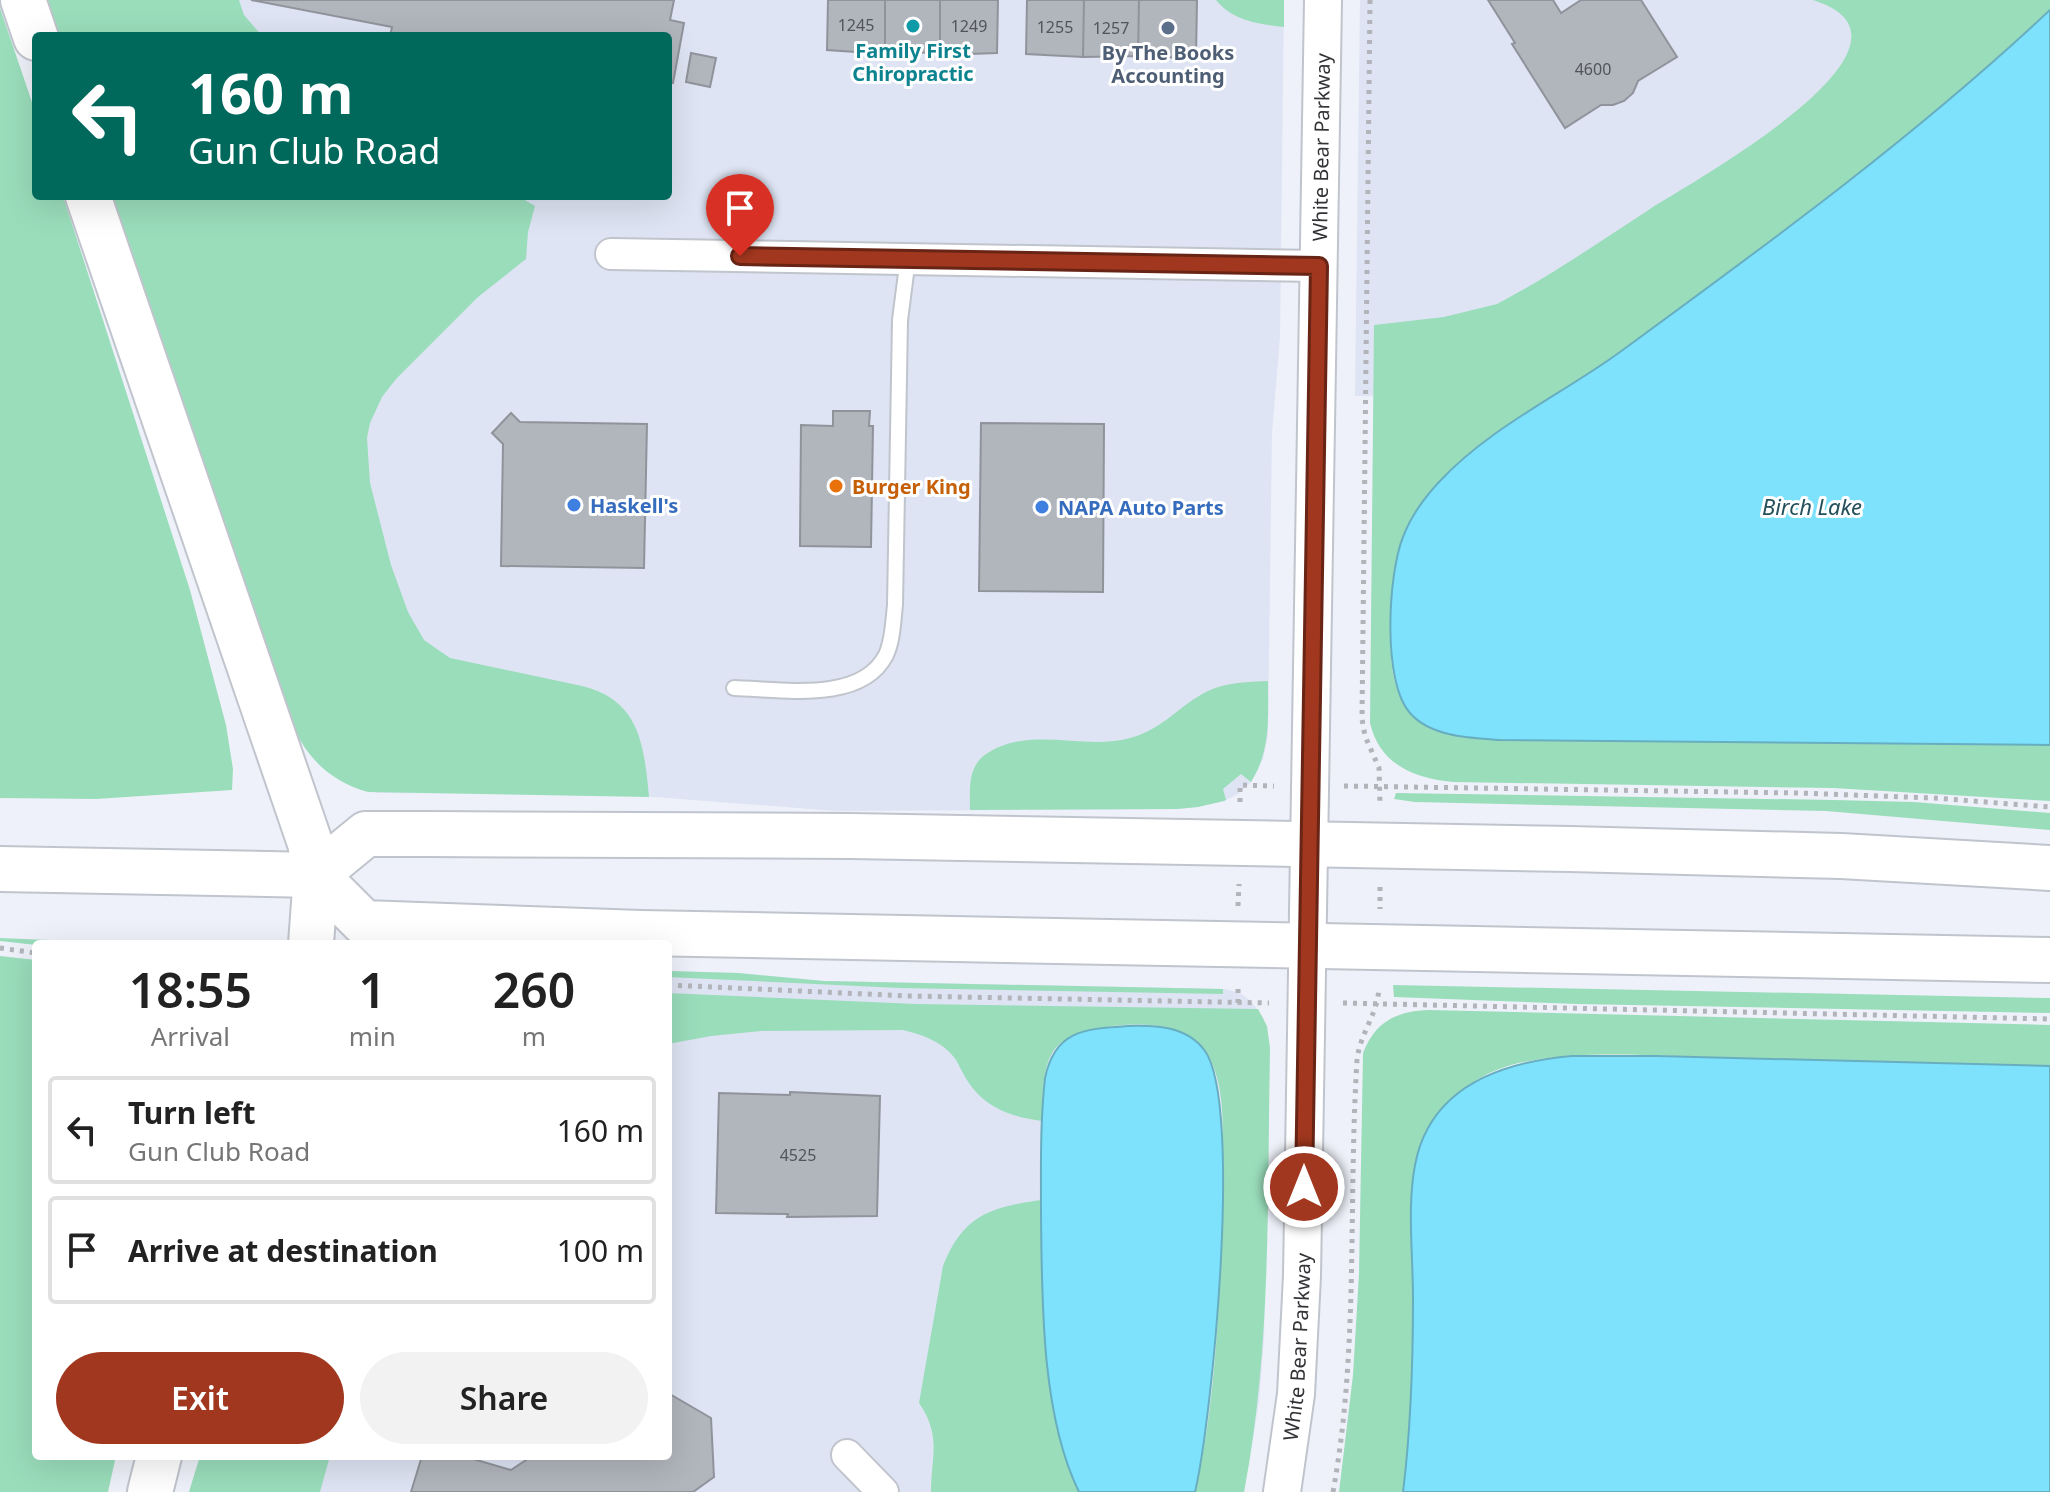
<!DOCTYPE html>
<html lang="en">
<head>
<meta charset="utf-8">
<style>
	:root { --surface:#fff; --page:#f2f2f2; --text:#222; --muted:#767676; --line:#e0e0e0; --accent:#a0371e }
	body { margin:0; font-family:"Noto Sans",sans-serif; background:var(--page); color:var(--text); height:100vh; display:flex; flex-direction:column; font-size:30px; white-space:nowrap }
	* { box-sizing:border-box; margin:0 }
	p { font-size:26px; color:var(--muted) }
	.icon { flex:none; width:44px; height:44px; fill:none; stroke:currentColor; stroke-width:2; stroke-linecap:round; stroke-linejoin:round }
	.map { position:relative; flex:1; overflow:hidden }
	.details { position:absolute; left:32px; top:940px; width:640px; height:520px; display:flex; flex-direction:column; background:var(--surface); border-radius:8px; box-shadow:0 8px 32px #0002 }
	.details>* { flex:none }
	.hud { position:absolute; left:32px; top:32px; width:640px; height:168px; border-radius:8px; box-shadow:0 8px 32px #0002; background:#00695c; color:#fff; overflow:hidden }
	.pin { position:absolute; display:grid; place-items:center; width:68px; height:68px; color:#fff; margin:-82px -34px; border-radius:50% 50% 50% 0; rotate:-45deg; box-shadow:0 0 8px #0007 }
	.pin .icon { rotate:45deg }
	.me { position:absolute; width:88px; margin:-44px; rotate:0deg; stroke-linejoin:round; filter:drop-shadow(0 0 6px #0008) }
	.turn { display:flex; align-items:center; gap:28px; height:168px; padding:0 24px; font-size:36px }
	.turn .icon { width:104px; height:104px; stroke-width:2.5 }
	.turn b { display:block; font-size:56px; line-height:68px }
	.eta { display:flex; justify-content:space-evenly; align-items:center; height:136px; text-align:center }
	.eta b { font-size:48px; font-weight:600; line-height:56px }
	.cta { display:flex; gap:16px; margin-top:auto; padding:16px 24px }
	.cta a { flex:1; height:92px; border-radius:48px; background:var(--accent); color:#fff; font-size:32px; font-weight:600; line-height:92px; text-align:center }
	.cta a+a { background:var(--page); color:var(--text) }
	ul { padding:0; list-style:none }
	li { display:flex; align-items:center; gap:24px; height:108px; margin:0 16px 12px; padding:0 8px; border:4px solid var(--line); border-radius:8px }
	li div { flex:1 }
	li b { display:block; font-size:30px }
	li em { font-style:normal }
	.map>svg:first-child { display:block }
</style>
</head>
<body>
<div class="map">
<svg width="2050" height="1492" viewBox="0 0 2050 1492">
	<rect width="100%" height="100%" fill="#eef1f9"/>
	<!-- built -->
	<path fill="#dee4f3" d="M113,0H1284L1280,337L1272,433L1268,736L1263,759L1251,782L1238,794L1224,801L1198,807L1177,809L836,811L615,794L376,793L178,196H668V36H125Z
		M1360,0H2050V59L1674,402L1355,396Z
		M668,971L738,973L824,981L1225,989L1240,993L1251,1001L1264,1019L1270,1048L1264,1339L1259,1402L1244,1492H271L281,1456H668Z"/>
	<!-- green -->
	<path fill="#9addbb" d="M42,0H239L244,15L262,36H55Z
		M1216,0H1284V27C1258,24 1233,21 1216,0Z
		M1813,0H2050V10C1999,57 1949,103 1896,146C1808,217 1715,282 1624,349C1564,394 1489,426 1438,483C1424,499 1409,518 1402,539C1391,569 1385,658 1397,688C1401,698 1414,716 1422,723C1436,736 1462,736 1479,738L2050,745V801L1833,788L1453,782C1414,778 1380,765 1370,723L1374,325L1444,317L1497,304C1551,276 1602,240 1653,207C1690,183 1947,42 1813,0Z
		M0,8L36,114V196H63L190,590L226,725L233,769L232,790L96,799L0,798Z
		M110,196H518L535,206L528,232L526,259L478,297L396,379L382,397L370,423L367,438L370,483L391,565L408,612L424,640L450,658L582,686C640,700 644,745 649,797L368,792C335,783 311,763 295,731Z
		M1268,681C1268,718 1271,750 1251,782L1241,774L1223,789L1226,800L1224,801L1198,807L1177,809L970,810C970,790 967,767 986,754C1029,725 1084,751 1130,738C1164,729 1179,705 1208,691C1227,682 1248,682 1268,681Z
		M1396,793L1834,800L1914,802L2050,813V830L1826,811L1415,802L1394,799Z
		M0,938L146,944L36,945L0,941Z
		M0,956L36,960V1456H116L108,1492H0Z
		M668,971L738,973L824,981L1223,989V994L900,988L668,977Z
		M1393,985L2050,998V1013L1577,1004L1394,997Z
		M668,993L916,1004L1258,1009L1267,1026L1270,1048C1267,1196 1272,1346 1244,1492H1195C1218,1395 1221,1276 1222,1176C1222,1140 1227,1095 1211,1061C1205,1049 1194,1038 1181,1032C1153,1018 1074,1023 1054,1050C1041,1069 1043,1099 1042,1121C1019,1118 997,1112 980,1096C969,1086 963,1073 956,1060C944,1042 923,1035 903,1030L761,1031L711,1036L668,1044Z
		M1429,1010L2050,1025V1066C1937,1063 1824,1060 1710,1057C1647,1056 1572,1049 1511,1065C1470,1077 1434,1107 1420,1147C1404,1193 1413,1256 1413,1304C1413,1367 1410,1430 1403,1492H1339L1353,1375L1359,1274L1363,1053C1375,1022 1396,1011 1429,1010Z
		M1041,1200C1042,1287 1040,1414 1079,1492H931C931,1456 942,1437 919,1403L943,1266C963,1215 991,1207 1041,1200Z
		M200,1456H330L320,1492H189Z"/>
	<!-- water -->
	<path fill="#7ee2fd" stroke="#67aec1" stroke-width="2" d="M2050,10V745L1500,740C1470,738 1431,737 1410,713C1382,682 1388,574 1403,537C1411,516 1425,497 1439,482C1490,427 1561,395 1620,352C1769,243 1916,136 2050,10Z
		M1128,1026C1156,1025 1187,1026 1205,1051C1243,1106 1212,1420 1195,1492H1079C1041,1415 1042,1299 1041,1214C1041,1169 1040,1123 1045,1078C1055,1030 1084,1029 1128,1026Z
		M1572,1056H1657L2050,1066V1492H1403C1411,1428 1413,1363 1413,1298C1413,1255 1407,1207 1415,1165C1430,1086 1502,1062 1572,1056Z"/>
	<!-- building -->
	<path fill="#b1b5bc" stroke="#90939b" stroke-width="2" d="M251,0H674L670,20L684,23L673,83L668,82V36H390L392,27Z
		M828,0H885V54L827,50Z
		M885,0H940V52L885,54Z
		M940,0H998L997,53L940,55Z
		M1027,0H1084L1083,57L1026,54Z
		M1084,0H1139L1138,56L1083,57Z
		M1139,0H1197L1196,57L1138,58Z
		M1488,0H1553L1561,13L1581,0H1641L1677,57L1638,81L1633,93L1624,101L1613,105H1601L1565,128L1512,44L1515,43Z
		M691,53L716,58L710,87L686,82Z
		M833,411H870L869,426H873L871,547L800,546L801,425L833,426Z
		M511,413L520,422L647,424L644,568L501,566L503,444L492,433Z
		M981,423L1104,424L1103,592L979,591Z
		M790,1092L880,1096L877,1216L787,1217L788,1214L716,1213L719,1093L790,1095Z
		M668,1393L711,1418L714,1477L693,1492H411L422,1456H463L511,1470L532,1456H668Z"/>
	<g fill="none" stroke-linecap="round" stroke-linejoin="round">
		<!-- service casing -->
		<g stroke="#c0c4cc" stroke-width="18">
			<path id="service" d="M734,688C780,689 861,704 886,655C893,640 893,622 895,605L900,320L908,258"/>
		</g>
		<!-- minor casing -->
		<g stroke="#c0c4cc" stroke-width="34">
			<path id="minor" d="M611,254L1319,266
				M847,1455L883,1492"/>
		</g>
		<!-- tertiary casing -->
		<g stroke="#c0c4cc" stroke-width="40">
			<g id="tertiary">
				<path id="s1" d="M1282,1492L1296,1394L1302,1276L1323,0"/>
			</g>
		</g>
		<!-- primary casing -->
		<g stroke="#c0c4cc" stroke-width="48">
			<path id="primary" d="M0,869L316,875L366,834H427L850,836L1570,849L1841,856L2050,868
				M316,875L364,923L641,933L2050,960"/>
		</g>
		<!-- motorway casing -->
		<g stroke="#c0c4cc" stroke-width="48">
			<path id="motorway" d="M23,0L36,38
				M88,196L310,843L316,875L311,944
				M150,1492L159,1456"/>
		</g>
		<!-- path -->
		<path stroke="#b2b4ba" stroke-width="5" stroke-dasharray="4 6" stroke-linecap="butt" d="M1370,0L1362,719L1365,736L1379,768L1380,805
			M1344,786L1798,793L1934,798L2050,807
			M1240,802V785L1274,786
			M1380,887V909
			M1238,906L1239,884
			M0,948L36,953
			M668,985L909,996L1269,1003
			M1238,1003V984
			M1343,1003L2050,1019
			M1333,1492C1359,1349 1348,1204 1357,1060C1360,1033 1378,1014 1379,987"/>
		<!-- service -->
		<use href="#service" stroke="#fff" stroke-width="14"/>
		<!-- minor -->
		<use href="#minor" stroke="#fff" stroke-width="30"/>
		<!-- tertiary -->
		<use href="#tertiary" stroke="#fff" stroke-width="36"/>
		<!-- primary -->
		<use href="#primary" stroke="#fff" stroke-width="44"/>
		<!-- motorway -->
		<use href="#motorway" stroke="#fff" stroke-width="44"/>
	</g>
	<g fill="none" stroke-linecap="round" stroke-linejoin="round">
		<!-- route casing -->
		<g stroke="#682414" stroke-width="20">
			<path id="route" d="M740,256L1319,266L1304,1187"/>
		</g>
		<!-- route -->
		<use href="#route" stroke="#a0371e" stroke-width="14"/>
	</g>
	<!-- markers -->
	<circle fill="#0f9aa8" stroke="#fff" stroke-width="3" cx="913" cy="26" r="8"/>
	<circle fill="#5c6f8a" stroke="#fff" stroke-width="3" cx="1168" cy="28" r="8"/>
	<circle fill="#e8710a" stroke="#fff" stroke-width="3" cx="836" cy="486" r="8"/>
	<g fill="#3f7fe0" stroke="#fff" stroke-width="3">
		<circle cx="574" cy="505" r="8"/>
		<circle cx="1042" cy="507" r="8"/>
	</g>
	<g text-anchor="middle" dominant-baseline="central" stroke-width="6" stroke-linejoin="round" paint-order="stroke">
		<!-- number labels -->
		<g font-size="16" fill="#525458">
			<text x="856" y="25">1245</text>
			<text x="969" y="26">1249</text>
			<text x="1055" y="27">1255</text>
			<text x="1111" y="28">1257</text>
			<text x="1593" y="69">4600</text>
			<text x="798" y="1155">4525</text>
		</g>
		<!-- culture labels -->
		<g font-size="20" font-weight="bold" fill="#0d838f" stroke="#fff">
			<text x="913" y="50">Family First<tspan x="913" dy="23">Chiropractic</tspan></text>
		</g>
		<!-- service labels -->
		<g font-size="20" font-weight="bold" fill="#4e5e75" stroke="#fff">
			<text x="1168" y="52">By The Books<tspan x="1168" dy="23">Accounting</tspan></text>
		</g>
		<!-- street labels -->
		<g font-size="20" fill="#323336" stroke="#fff">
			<text stroke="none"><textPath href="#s1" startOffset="1346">White Bear Parkway</textPath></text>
			<text stroke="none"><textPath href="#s1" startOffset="146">White Bear Parkway</textPath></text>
		</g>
		<!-- food labels -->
		<g font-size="20" font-weight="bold" fill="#c56008" stroke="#fff" text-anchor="start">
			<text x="852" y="486">Burger King</text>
		</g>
		<!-- shop labels -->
		<g font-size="20" font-weight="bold" fill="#366cbe" stroke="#fff" text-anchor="start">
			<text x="590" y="505">Haskell's</text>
			<text x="1058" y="507">NAPA Auto Parts</text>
		</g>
		<!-- water labels -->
		<g font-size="22" font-style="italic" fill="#234f5b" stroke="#fff">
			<text x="1812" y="506">Birch Lake</text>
		</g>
	</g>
</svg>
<div class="pin" style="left:740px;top:256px;background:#d93025"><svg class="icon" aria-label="arrive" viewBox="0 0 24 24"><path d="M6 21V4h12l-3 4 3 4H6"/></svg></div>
<svg class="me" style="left:1304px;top:1187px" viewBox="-20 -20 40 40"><circle r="17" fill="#a0371e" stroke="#fff" stroke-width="3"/><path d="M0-11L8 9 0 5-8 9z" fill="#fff"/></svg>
<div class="hud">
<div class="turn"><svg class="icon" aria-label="left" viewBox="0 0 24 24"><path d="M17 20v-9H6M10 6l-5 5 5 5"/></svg><div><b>160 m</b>Gun Club Road</div></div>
</div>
<section class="details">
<div class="eta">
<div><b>18:55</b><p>Arrival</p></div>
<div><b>1</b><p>min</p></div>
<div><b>260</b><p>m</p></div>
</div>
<ul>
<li><svg class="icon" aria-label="left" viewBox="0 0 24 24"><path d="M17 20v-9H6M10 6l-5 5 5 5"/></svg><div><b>Turn left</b><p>Gun Club Road</p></div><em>160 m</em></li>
<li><svg class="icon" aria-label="arrive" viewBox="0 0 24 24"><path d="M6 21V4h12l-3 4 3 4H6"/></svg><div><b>Arrive at destination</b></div><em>100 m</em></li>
</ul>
<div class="cta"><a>Exit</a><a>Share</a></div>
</section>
</div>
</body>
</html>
